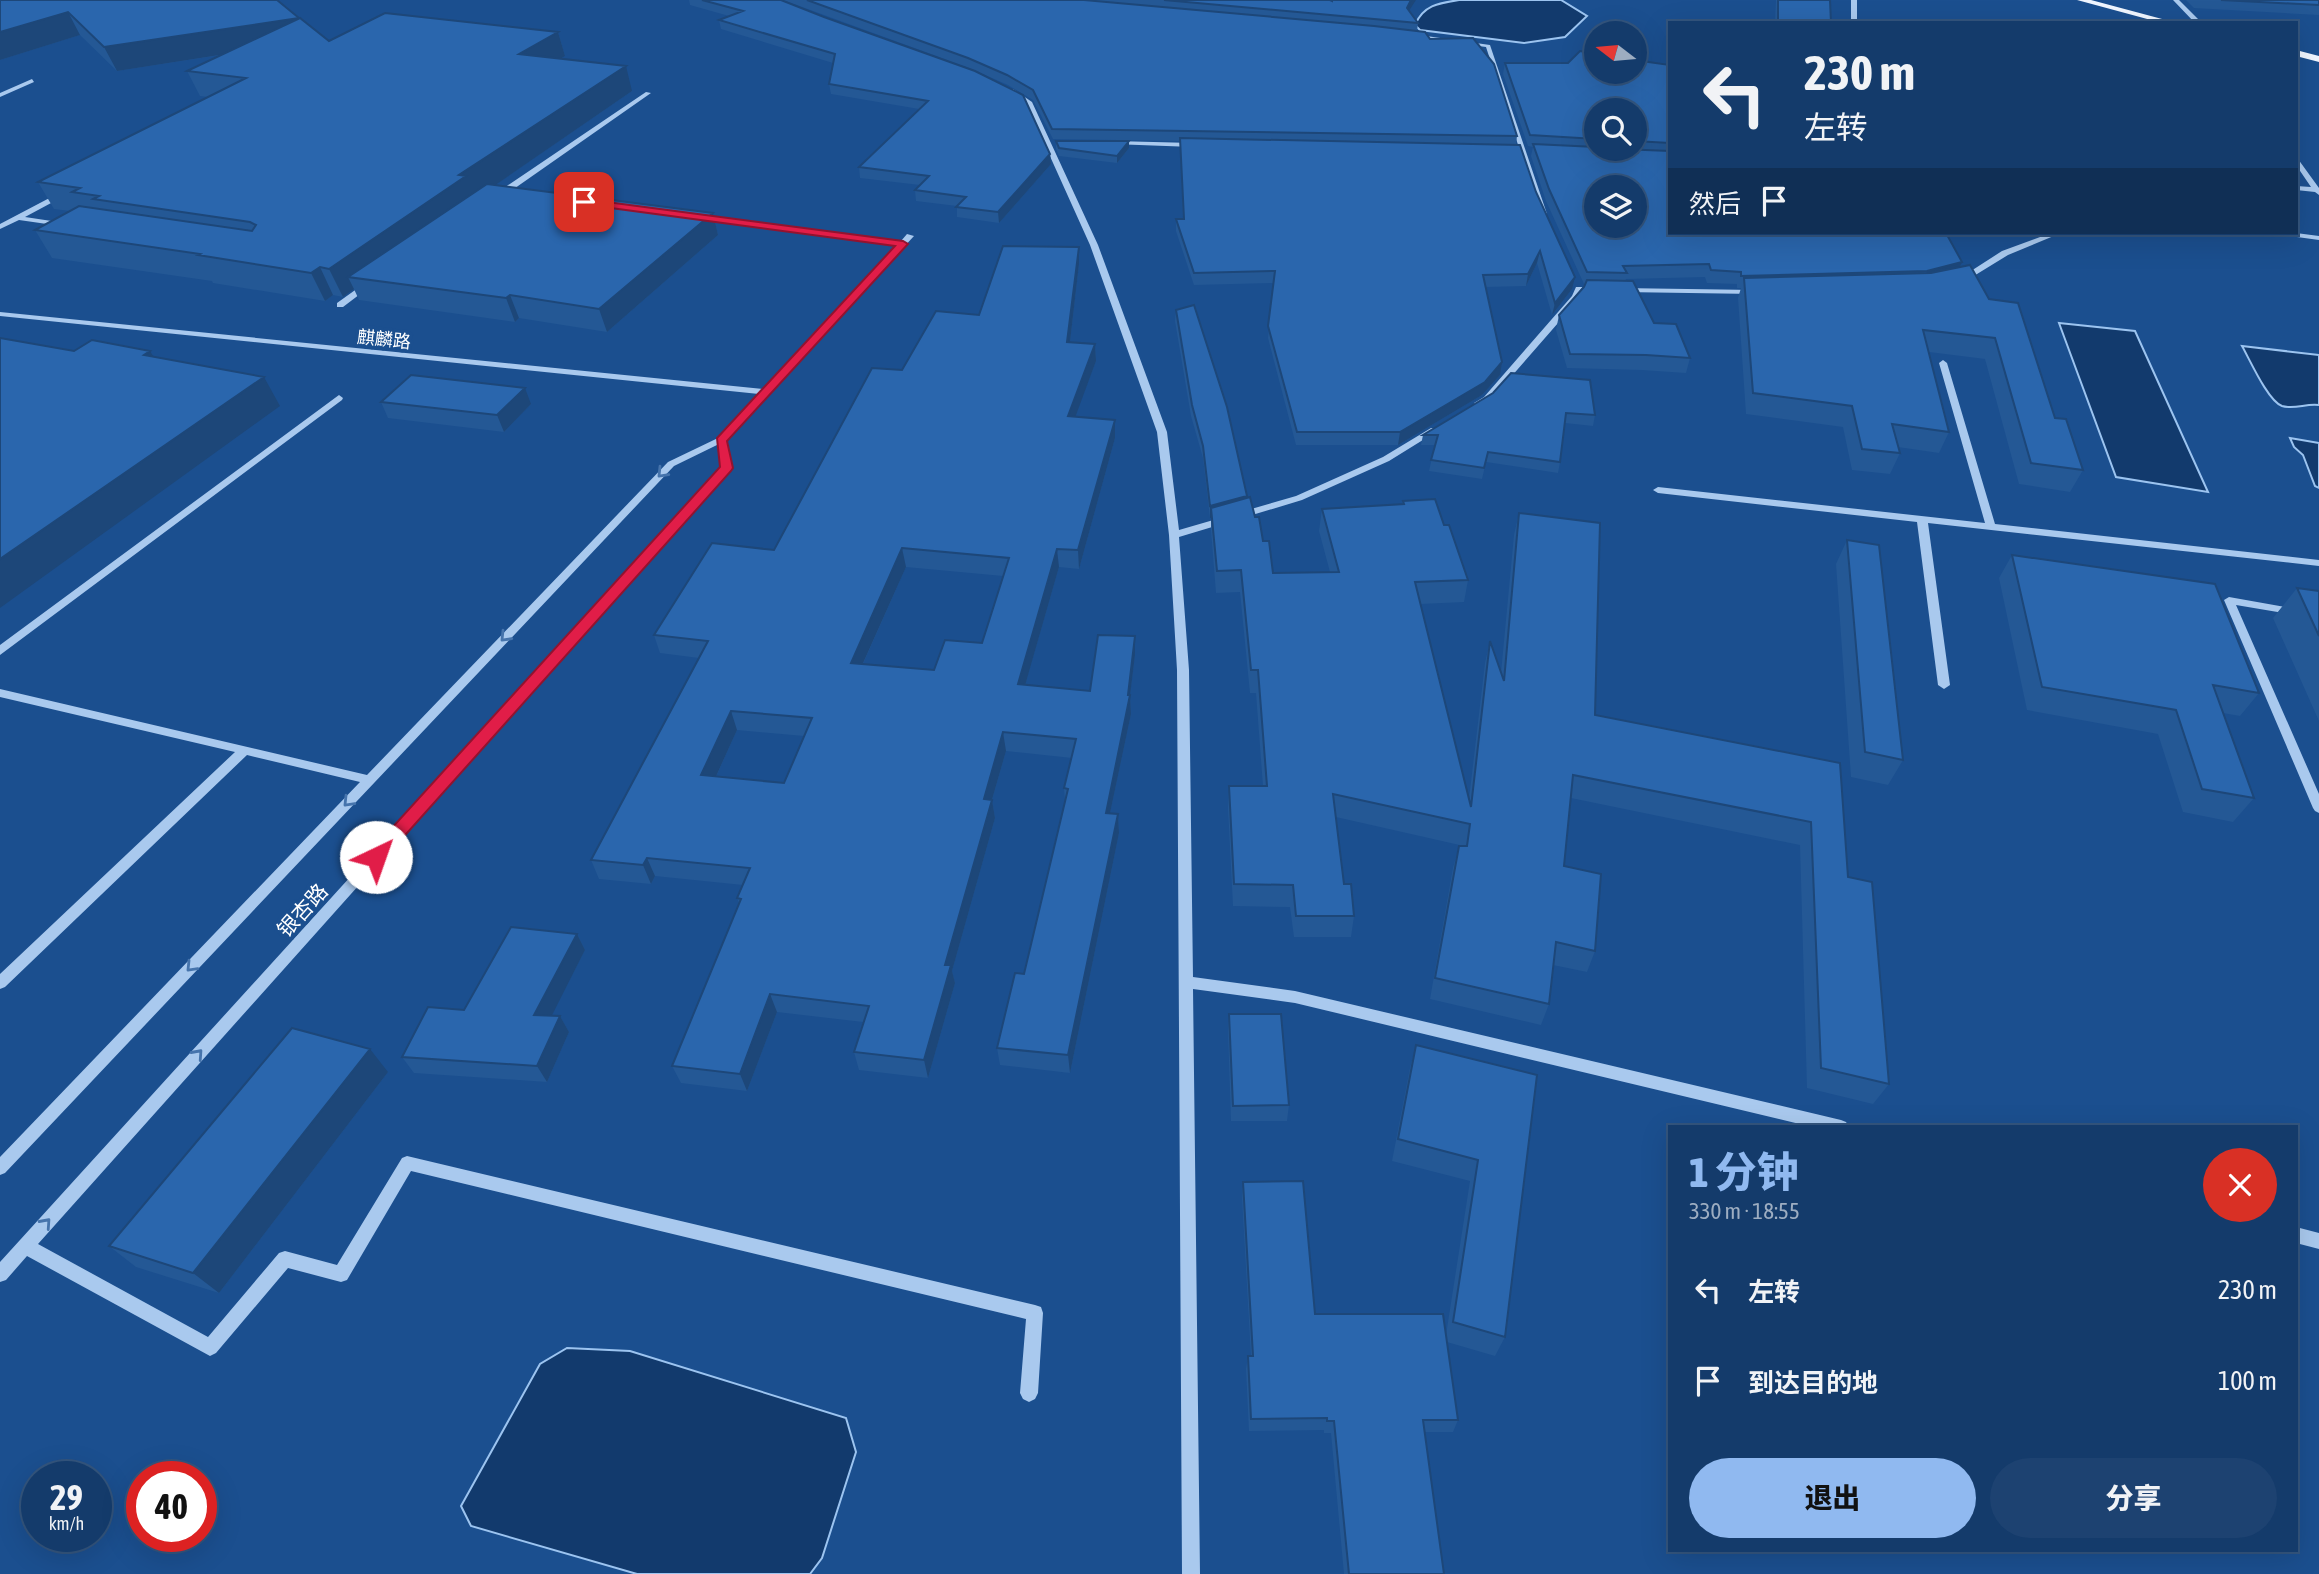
<!DOCTYPE html>
<html lang="zh">
<head>
<meta charset="utf-8">
<style>
	:root { --surface:#143b6b; --page:#1d4271; --text:#f1f3f6; --muted:#9dadc1; --line:#33557e; --accent:#90b9f0 }
	body { margin:0; font-family:"Asap Condensed","Noto Sans SC",sans-serif; background:var(--page); color:var(--text); height:100vh; display:flex; flex-direction:column; font-size:26px; white-space:nowrap }
	* { box-sizing:border-box; margin:0 }
	p { font-size:23px; color:var(--muted) }
	.icon { flex:none; width:38px; height:38px; fill:none; stroke:currentColor; stroke-width:2; stroke-linecap:round; stroke-linejoin:round }
	.map { position:relative; flex:1; overflow:hidden }
	.panel { position:absolute; left:1668px; top:1125px; width:630px; height:427px; display:flex; flex-direction:column; background:var(--surface); border-radius:0px; box-shadow:0 7px 28px #0002,0 0 0 2px var(--line) }
	.panel>* { flex:none }
	.top-card { position:absolute; left:1668px; top:21px; width:630px; height:214px; border-radius:0px; box-shadow:0 7px 28px #0002,0 0 0 2px var(--line); background:#143b6b; color:var(--text); overflow:hidden }
	.needle { width:46px; rotate:286deg }
	.buttons { position:absolute; left:1584px; top:21px; display:grid; gap:14px }
	.buttons a { display:grid; place-items:center; width:63px; height:63px; border-radius:50%; background:var(--surface); box-shadow:0 7px 28px #0002,0 0 0 2px var(--line); font-size:35px }
	.speed { position:absolute; left:21px; top:1461px; display:flex; gap:14px; font-size:35px; font-weight:700; text-align:center }
	.speed>* { display:grid; place-content:center; width:91px; height:91px; border-radius:50%; background:var(--surface); box-shadow:0 7px 28px #0002,0 0 0 2px var(--line); line-height:1 }
	.speed small { font-size:18px; font-weight:400 }
	.speed .limit { border:10px solid #d22; background:#fff; color:#111 }
	.pin { position:absolute; display:grid; place-items:center; width:60px; height:60px; color:#fff; margin:-30px; border-radius:14px; box-shadow:0 4px 10px #0006 }
	.me { position:absolute; width:77px; margin:-38px; rotate:42deg; stroke-linejoin:round; filter:drop-shadow(0 0 5px #0008) }
	.turn { display:flex; align-items:center; gap:24px; height:147px; padding:0 21px; font-size:32px }
	.turn .icon { width:91px; height:91px; stroke-width:2.5 }
	.turn b { display:block; font-size:49px; line-height:60px }
	.then { display:flex; align-items:center; height:66px; padding:0 21px; background:#0003; gap:14px; font-size:26px }
	.round { display:grid; place-items:center; flex:none; width:74px; height:74px; border-radius:37px; background:var(--page) }
	.head { display:flex; align-items:center; justify-content:space-between; height:119px; padding:0 21px }
	h1 { font-size:42px; font-weight:800; line-height:52px; color:var(--accent) }
	.button { display:flex; gap:14px; margin-top:auto; padding:14px 21px }
	.button a { flex:1; height:80px; border-radius:42px; background:var(--accent); color:#111; font-size:28px; font-weight:800; line-height:80px; text-align:center }
	.button a+a { background:var(--page); color:var(--text) }
	ul { padding:0; list-style:none }
	li { display:flex; align-items:center; gap:21px; height:91px; padding:0 21px }
	li div { flex:1 }
	li b { display:block; font-size:26px }
	li em { font-style:normal }
	.map>svg:first-child { display:block }
</style>
</head>
<body>
<div class="map">
<svg width="2319" height="1574" viewBox="0 0 2319 1574">
	<rect width="100%" height="100%" fill="#1b4f8f"/>
	<!-- water -->
	<path fill="#123a6d" stroke="#9cc4f0" stroke-width="2" d="M1459,0H1561L1587,16L1565,37L1524,43L1420,30L1415,25C1423,5 1439,3 1459,0Z
		M2059,323L2135,331L2208,492L2116,477Z
		M2242,346L2319,355V405C2306,403 2295,410 2282,406C2268,401 2250,360 2242,346Z
		M2290,438L2319,443V488L2315,486L2303,455L2294,447Z
		M567,1348L630,1351L846,1418L856,1452L822,1558L810,1574H637L471,1526L461,1506L540,1364Z"/>
	<g fill="none" stroke-linecap="round" stroke-linejoin="round">
		<!-- minor -->
		<path fill="#a9c9ee" fill-rule="evenodd" d="M1851,0H1857V23H1851Z
			M2173,0H2179L2202,23H2195Z
			M1412,34L1490,45L1547,214L1540,212L1486,47L1410,37Z
			M32,79L34,82L0,97V93Z
			M1013,89L1032,102L1098,245L1167,432L1179,530L1296,496L1383,457L1431,428H1437L1439,430L1389,461L1302,500L1179,537L1189,670L1193,977L1295,991L1841,1120L1846,1122L1849,1127H1812L1295,1003L1193,989L1200,1574H1182L1177,670L1169,535L1157,432L1090,245L1026,103L1011,92Z
			M646,92L651,93L501,198H495V194Z
			M1114,141L1193,143L1196,145L1193,147L1112,144L1111,143Z
			M2296,158L2298,159L2319,188V195L2315,192L2296,190V186L2311,187L2296,165Z
			M59,193L66,195L25,217L65,223H68V227L19,220L0,229V224Z
			M696,215L901,241L907,234L914,236L726,440L732,468L730,470L38,1244L208,1337L279,1253L285,1251L337,1265L402,1158L407,1156L1035,1305L1041,1307L1043,1313L1038,1393L1035,1399L1029,1402L1023,1399L1020,1393L1026,1319L411,1171L347,1280L341,1282L288,1268L216,1353L210,1356L27,1256L6,1280L0,1282V1262L722,468L717,445L674,466L5,1173L0,1175V1157L360,782L247,755L5,987L0,989V974L235,752L0,697V689L367,775L668,462L718,438L759,394L0,316V312L763,389L897,245L699,219H696Z
			M2051,233H2061L2008,255L1964,282L1957,280L2002,251Z
			M2278,233H2296L2319,236V240L2282,235Z
			M365,283L372,285L343,307H337V303Z
			M1576,287H1598L1602,289L1598,291H1582L1579,299L1490,401L1480,407H1474V403L1484,397L1572,296Z
			M1620,288L1755,290L1759,292L1755,294L1623,292L1619,290Z
			M1943,360L1947,363L1995,524L2319,560V566L1928,523L1950,685L1944,689L1938,685L1917,522L1658,493L1653,490L1658,487L1985,523L1939,363Z
			M339,395L343,398L342,400L0,655V645Z
			M2229,597L2319,613V619L2236,605L2319,794V813L2315,811L2313,808L2224,600Z
			M2296,1227L2319,1233V1249L2296,1243Z"/>
		<!-- major -->
		<path fill="#f0f6ff" fill-rule="evenodd" d="M2077,0H2091L2177,23H2162Z
			M2296,50L2319,56V62L2296,56Z"/>
	</g>
	<!-- wall -->
	<path fill="#245895" fill-rule="evenodd" d="M0,0L329,41L558,32L565,56L560,59L632,91L495,185L713,213L718,235L607,332L519,318L515,322L359,300L354,289L343,297L333,295L325,301L213,283L212,281L52,258L35,230L70,211L54,209L38,182L208,97L200,96L187,71L221,55L117,71L80,35L0,60Z
		M689,0H781L1050,154L1051,164L999,223L957,217V206L916,201L915,190L920,185L860,178L859,167L919,109L831,94L829,84L833,63L721,29L719,20L729,16L690,5Z
		M783,0H1330L1332,1L1409,11L1418,23L1417,31L1430,39L1517,136L1516,144L1536,192L1572,289L1552,315L1537,263L1526,286L1485,287L1500,375L1482,395L1398,445H1296L1268,338L1274,283L1194,285L1176,231V219H1183L1180,141L1053,139L1033,100L1008,85L969,68Z
		M1776,0H1830L1831,23H1775Z
		M2186,0H2319V15L2194,8Z
		M1505,63L1670,65V233L1960,267L2055,418L2083,470L2070,492L2019,484L1985,359L1929,352L1949,432L1939,453L1898,447L1900,453L1890,474L1852,470L1843,427L1746,414L1738,298L1741,288H1737V284L1707,283L1705,277L1626,279L1625,281L1654,323L1690,358L1686,373L1642,370L1567,368L1556,330L1559,315L1585,284H1584L1546,201L1531,156L1533,147L1528,146L1503,74ZM1596,110H1634V149H1596Z
		M1056,141H1129V148L1117,163L1059,156L1056,149Z
		M1079,264L1070,342L1095,344L1096,361L1075,416L1115,438L1079,569L1059,567L1025,685L1090,691L1135,655L1130,695L1131,714L1110,813L1118,814L1119,833L1070,1073L1000,1065L997,1048L1024,974L1065,801L1064,788L1072,758L1006,751L992,800L995,818L952,971L955,983L928,1078L859,1070L854,1052L863,1022L777,1012L747,1091L681,1083L672,1066L739,903L737,898L743,885L655,876L651,884L599,879L591,860L699,658L660,653L654,635L774,550L902,370L979,315ZM906,567L1003,576L982,643L934,670L863,664ZM737,730L804,736L784,783L716,777Z
		M1176,310L1255,517L1273,573L1330,572L1319,531L1322,509L1402,505L1403,501L1444,525L1468,580L1464,602L1420,604L1469,799L1485,663L1490,641L1501,673L1514,535L1519,513L1595,715L1840,763L1848,877L1889,1084L1873,1104L1807,1088L1800,845L1571,798L1564,866L1595,951L1587,972L1553,965L1549,1004L1541,1025L1430,999L1453,868L1459,846H1464L1336,817L1344,884L1354,916L1351,937H1294L1290,907L1233,906L1228,808L1229,786H1263L1256,693H1250L1240,592L1216,593L1211,530V518H1210L1203,458L1191,416L1175,321Z
		M1493,393L1595,415L1593,426L1565,423L1560,462L1558,473L1486,462L1482,479L1429,471L1435,445H1421L1423,435Z
		M381,402L531,404L504,432L388,418Z
		M1847,540L1903,760L1888,785L1851,777L1836,564Z
		M2012,555L2259,693L2240,716L2223,713L2254,798L2233,822L2183,812L2158,734L2027,710L1999,578Z
		M2297,588L2319,591V721L2273,618Z
		M577,934L585,950L551,1016H560L569,1032L547,1082L414,1073L402,1057L464,1010Z
		M1229,1014L1289,1105L1287,1121H1231L1228,1030Z
		M1416,1045L1537,1075L1505,1337L1495,1356L1447,1342L1458,1420L1453,1432H1424L1444,1574H1344L1331,1433H1324V1430L1249,1431L1246,1369L1248,1356H1251L1242,1197L1243,1182L1315,1314L1446,1335L1470,1181L1392,1161L1410,1068Z
		M388,1072L219,1293L136,1267L109,1246Z"/>
	<!-- shaded-wall -->
	<path fill="#1d4779" d="M1411,0H1416L1405,17L1407,8Z
		M68,12L80,35L0,60V32Z
		M299,18L309,41L117,71L104,47Z
		M558,32L565,56L527,79L519,54Z
		M626,66L632,91L475,199L348,277L354,289L343,297L329,269L459,175Z
		M1129,141V148L1117,163V156Z
		M1050,154L1051,164L999,223L998,212Z
		M713,213L718,235L607,332L599,309Z
		M1079,247V264L1068,359L1067,342Z
		M1540,251L1537,263L1526,286L1528,274Z
		M1962,262L1956,275L1922,283L1927,271Z
		M320,267L333,295L325,301L311,273Z
		M1575,277L1572,289L1552,315L1555,303Z
		M510,295L519,318L515,322L506,298Z
		M1095,344L1096,361L1069,434L1068,416Z
		M150,351L168,380L144,355Z
		M1502,362L1500,375L1482,395L1398,445L1400,432Z
		M264,377L280,406L0,608V559Z
		M525,388L531,404L504,432L497,415Z
		M1115,420V438L1079,569L1078,550Z
		M1247,496L1246,508H1211V518H1210V506Z
		M902,548L906,567L855,681L851,663Z
		M1057,549L1059,567L1020,703L1018,684Z
		M1135,636V655L1130,696V695L1131,714L1106,832V813L1128,695Z
		M731,711L737,730L708,794L701,775Z
		M1003,732L1006,751L987,817L984,799Z
		M992,800L995,818L952,971L955,983L928,1078L924,1060L945,965Z
		M1118,814L1119,833L1070,1073L1068,1055Z
		M647,858L655,876L651,884L643,865Z
		M577,934L585,950L544,1031L534,1015Z
		M770,994L777,1012L747,1091L740,1074Z
		M560,1016L569,1032L547,1082L537,1066Z
		M370,1049L388,1072L219,1293L193,1273Z"/>
	<!-- building -->
	<path fill="#2a66ad" stroke="#1d4779" stroke-width="2" fill-rule="evenodd" d="M0,0H277L299,18L104,47L68,12L0,32Z
		M702,0H781L824,17L975,71L1023,95L1050,154L998,212L956,207L966,197L915,190L929,176L859,167L928,101L829,84L835,54L719,20L743,11Z
		M807,0H1084L1374,26L1425,32L1430,39L1473,38L1494,64L1517,136L1052,129L1033,90L1007,75L968,58Z
		M1164,0H1330L1332,1V0H1411L1407,8L1418,23Z
		M1778,0H1830L1831,23H1778Z
		M2221,0H2319V5Z
		M385,13L558,32L519,54L626,66L459,175L466,176L329,269L320,267L311,273L198,255L200,254L35,230L79,206L252,231L256,225L250,222L93,199L99,196L72,192L80,188L38,182L246,78L187,71L300,18L329,41Z
		M1580,51L1596,54V72H1634V60L1670,65V143L1634,141V110H1596V139L1530,135L1505,63H1568Z
		M1180,138L1520,145L1536,192L1575,277L1555,303L1540,251L1528,274L1483,275L1502,362L1485,382L1400,432H1297L1268,326L1275,271L1194,273L1176,219H1184Z
		M1056,141H1129L1117,156L1059,148Z
		M1533,144L1596,147V149H1620L1670,151V233H1946L1962,262L1927,271L1741,276V272L1711,270L1709,264L1623,266L1627,273L1587,272L1549,189ZM1596,187H1634V226H1596Z
		M487,184L713,213L599,309L510,295L506,298L348,277Z
		M1003,246L1079,247L1067,342L1095,344L1068,416L1115,420L1078,550L1057,549L1018,684L1090,691L1098,635L1135,636L1128,695H1130L1106,813L1118,814L1068,1055L997,1048L1015,973L1024,974L1068,789L1064,788L1076,739L1003,732L984,799L992,800L945,965H951L924,1060L854,1052L869,1006L770,994L740,1074L672,1066L741,899L737,898L750,868L647,858L643,865L591,860L708,641L654,635L712,543L774,550L872,368L902,370L936,311L979,315ZM902,548L1009,558L982,643L945,640L934,670L851,663ZM731,711L812,718L784,783L701,775Z
		M1970,265L1989,299L2018,303L2055,418L2066,419L2083,470L2031,463L1995,338L1923,330L1949,432L1892,424L1900,453L1862,449L1852,406L1753,393L1744,278L1931,273Z
		M1587,280L1633,281L1654,323L1676,324L1690,358L1646,355L1570,354L1559,315L1584,287Z
		M1194,305L1227,407L1247,496L1210,506L1203,446L1192,405L1176,310Z
		M0,338L74,351L92,340L150,351L144,355L264,377L0,559Z
		M1511,373L1590,380L1595,415L1566,413L1560,462L1488,452L1484,468L1431,460L1438,435H1423L1493,393Z
		M411,375L525,388L497,415L381,402Z
		M1250,497L1255,517H1259L1263,541H1269L1273,573L1339,572L1322,509L1404,504L1403,501L1435,499L1444,525H1449L1468,580L1415,582L1471,807L1490,641L1504,681L1519,513L1600,523L1595,715L1840,763L1848,877L1872,882L1889,1084L1821,1068L1811,822L1573,775L1564,866L1601,874L1595,951L1556,942L1549,1004L1435,978L1459,846H1467L1470,824L1333,794L1344,884H1351L1354,916H1296L1293,885L1234,884L1229,786H1267L1258,670H1251L1241,570L1217,571L1211,508Z
		M1847,540L1879,545L1903,760L1865,752Z
		M2012,555L2215,584L2259,693L2213,685L2254,798L2202,789L2176,710L2042,687Z
		M2297,588L2319,591V636Z
		M511,927L577,934L534,1015L560,1016L537,1066L402,1057L428,1007L464,1010Z
		M1229,1014H1281L1289,1105L1233,1106Z
		M292,1028L370,1049L193,1273L109,1246Z
		M1416,1045L1537,1075L1505,1337L1453,1322L1478,1160L1398,1139Z
		M1303,1181L1315,1314H1443L1458,1420H1423L1444,1574H1349L1334,1421H1327V1418L1251,1419L1248,1356H1253L1243,1182Z"/>
	<!-- one-way arrows -->
	<defs><path id="oneway-chevron" d="M-2-3.5L2.5 0L-2 3.5" fill="none" stroke-width="1.6" stroke-linecap="round" stroke-linejoin="round" transform="scale(1.75)"/></defs>
	<g stroke="#4674ac">
		<use href="#oneway-chevron" transform="translate(662 473) rotate(134)"/>
		<use href="#oneway-chevron" transform="translate(505 637) rotate(134)"/>
		<use href="#oneway-chevron" transform="translate(348 802) rotate(134)"/>
		<use href="#oneway-chevron" transform="translate(191 967) rotate(134)"/>
		<use href="#oneway-chevron" transform="translate(198 1054) rotate(-48)"/>
		<use href="#oneway-chevron" transform="translate(46 1223) rotate(-48)"/>
	</g>
	<!-- route -->
	<path fill="#e11d48" stroke="#92132f" stroke-width="2" d="M584,199L903,241L908,244L727,441L733,468L731,471L382,861H370L368,857L370,852L720,467L717,438L895,246L581,204L579,202Z"/>
	<g text-anchor="middle" dominant-baseline="central" stroke-width="7" stroke-linejoin="round" paint-order="stroke">
		<!-- far-street labels -->
		<g font-size="18" fill="#fff" stroke="#1b4f8f">
			<text transform="translate(384 339) rotate(6)">麒麟路</text>
		</g>
		<!-- street labels -->
		<g font-size="21" fill="#fff" stroke="#1b4f8f">
			<text transform="translate(302 910) rotate(-48)">银杏路</text>
		</g>
	</g>
</svg>
<div class="buttons">
<a><svg class="needle" viewBox="-14 -14 28 28"><path d="M0-13l5 13h-10z" fill="#e53935"/><path d="M0 13l5-13h-10z" fill="#9dadc1"/></svg></a>
<a><svg class="icon" aria-label="search" viewBox="0 0 24 24"><circle cx="10" cy="10" r="6"/><path d="M15 15l6 6"/></svg></a>
<a><svg class="icon" aria-label="layers" viewBox="0 0 24 24"><path d="M12 4l9 5-9 5-9-5zM3 14l9 5 9-5"/></svg></a>
</div>
<div class="speed"><div>29<small>km/h</small></div><div class="limit">40</div></div>
<div class="pin" style="left:584px;top:202px;background:#d93025"><svg class="icon" aria-label="arrive" viewBox="0 0 24 24"><path d="M6 21V4h12l-3 4 3 4H6"/></svg></div>
<svg class="me" style="left:376px;top:857px" viewBox="-20 -20 40 40"><circle r="19" fill="#fff"/><path d="M0-13L10 11 0 6-10 11z" fill="#e11d48"/></svg>
<div class="top-card">
<div class="turn"><svg class="icon" aria-label="left" viewBox="0 0 24 24"><path d="M17 20v-9H6M10 6l-5 5 5 5"/></svg><div><b>230 m</b>左转</div></div>
<div class="then">然后<svg class="icon" aria-label="arrive" viewBox="0 0 24 24"><path d="M6 21V4h12l-3 4 3 4H6"/></svg></div>
</div>
<section class="panel">
<div class="head"><div><h1>1 分钟</h1><p>330 m · 18:55</p></div><a class="round" style="background:#d93025;color:#fff"><svg class="icon" aria-label="close" viewBox="0 0 24 24"><path d="M6 6l12 12M18 6L6 18"/></svg></a></div>
<ul>
<li><svg class="icon" aria-label="left" viewBox="0 0 24 24"><path d="M17 20v-9H6M10 6l-5 5 5 5"/></svg><div><b>左转</b></div><em>230 m</em></li>
<li><svg class="icon" aria-label="arrive" viewBox="0 0 24 24"><path d="M6 21V4h12l-3 4 3 4H6"/></svg><div><b>到达目的地</b></div><em>100 m</em></li>
</ul>
<div class="button"><a>退出</a><a>分享</a></div>
</section>
</div>
</body>
</html>
